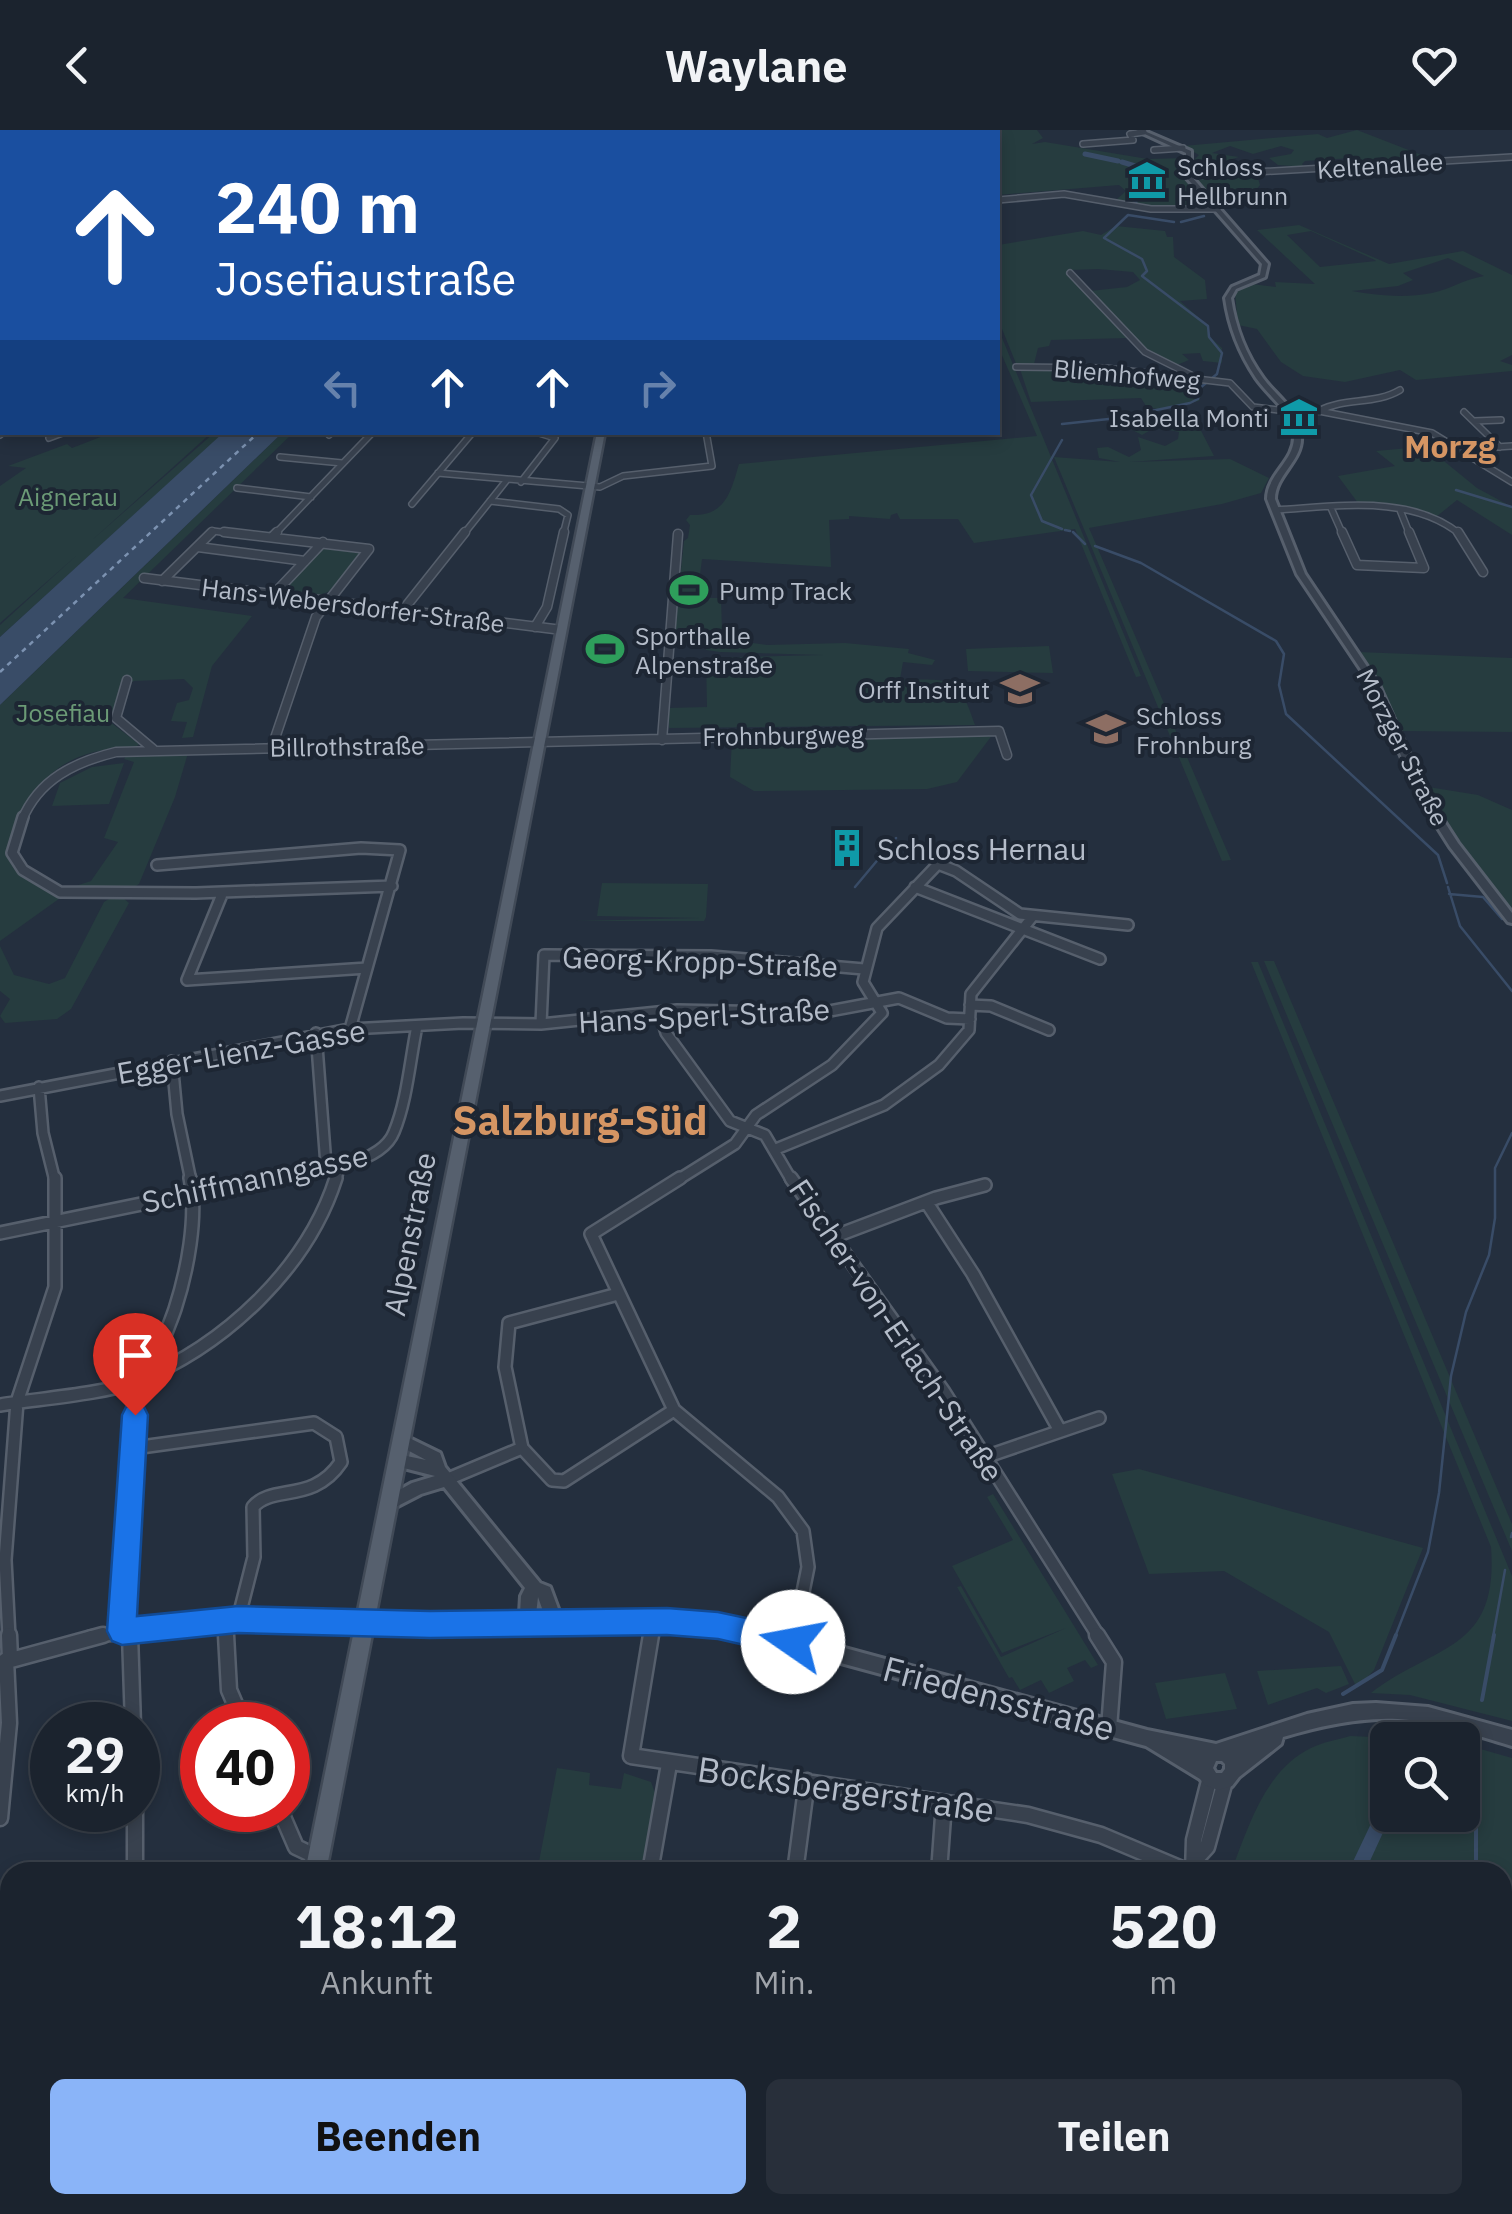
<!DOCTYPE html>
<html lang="de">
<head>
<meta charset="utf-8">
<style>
	:root { --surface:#1b232e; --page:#282f3a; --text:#f1f3f6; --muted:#a0a4aa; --line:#39404a; --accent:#8ab4f8 }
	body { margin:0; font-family:"IBM Plex Sans",sans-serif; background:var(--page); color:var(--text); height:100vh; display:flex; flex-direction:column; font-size:38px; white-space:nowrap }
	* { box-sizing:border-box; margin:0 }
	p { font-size:32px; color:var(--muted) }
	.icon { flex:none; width:55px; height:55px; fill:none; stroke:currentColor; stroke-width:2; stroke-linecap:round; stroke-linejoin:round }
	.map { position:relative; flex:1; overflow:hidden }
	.side { position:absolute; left:0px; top:1732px; width:1512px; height:352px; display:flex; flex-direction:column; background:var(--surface); border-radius:30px 30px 0 0; box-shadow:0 5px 15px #0003,0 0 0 2px var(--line) }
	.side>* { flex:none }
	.top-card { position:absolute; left:0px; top:0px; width:1000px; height:305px; box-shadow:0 5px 15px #0003,0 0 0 2px var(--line); background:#1a4fa0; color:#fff; overflow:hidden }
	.tools { position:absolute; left:1370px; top:1592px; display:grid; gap:20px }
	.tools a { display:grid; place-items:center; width:110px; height:110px; border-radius:15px; background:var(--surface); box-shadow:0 5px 15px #0003,0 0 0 2px var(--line); font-size:50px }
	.speed { position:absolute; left:30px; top:1572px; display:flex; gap:20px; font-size:50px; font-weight:700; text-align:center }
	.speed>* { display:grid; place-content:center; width:130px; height:130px; border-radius:50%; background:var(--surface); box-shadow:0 5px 15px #0003,0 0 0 2px var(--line); line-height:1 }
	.speed small { font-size:25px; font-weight:400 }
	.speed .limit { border:15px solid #d22; background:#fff; color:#111 }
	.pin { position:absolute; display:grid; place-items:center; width:85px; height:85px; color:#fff; margin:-102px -42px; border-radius:50% 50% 50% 0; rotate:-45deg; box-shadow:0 0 10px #0007 }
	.pin .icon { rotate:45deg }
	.me { position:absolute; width:110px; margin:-55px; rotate:282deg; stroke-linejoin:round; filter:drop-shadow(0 0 8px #0008) }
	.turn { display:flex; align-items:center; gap:35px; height:210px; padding:0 50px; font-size:45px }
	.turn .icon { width:130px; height:130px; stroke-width:2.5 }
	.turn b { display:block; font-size:70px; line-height:85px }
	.lanes { display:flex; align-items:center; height:95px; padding:0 50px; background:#0003; justify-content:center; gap:50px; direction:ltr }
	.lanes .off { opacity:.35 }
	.eta { display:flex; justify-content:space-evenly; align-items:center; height:170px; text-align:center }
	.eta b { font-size:60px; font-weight:800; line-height:70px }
	.cta { display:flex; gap:20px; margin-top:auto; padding:20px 50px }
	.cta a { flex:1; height:115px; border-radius:15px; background:var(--accent); color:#111; font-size:40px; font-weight:800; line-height:115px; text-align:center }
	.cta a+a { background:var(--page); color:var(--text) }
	header { display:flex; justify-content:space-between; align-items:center; height:130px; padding:0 50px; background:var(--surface); font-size:45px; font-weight:800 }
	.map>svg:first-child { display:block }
</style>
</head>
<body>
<header><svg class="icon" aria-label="back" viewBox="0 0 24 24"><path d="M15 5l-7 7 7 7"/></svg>Waylane<svg class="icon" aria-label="heart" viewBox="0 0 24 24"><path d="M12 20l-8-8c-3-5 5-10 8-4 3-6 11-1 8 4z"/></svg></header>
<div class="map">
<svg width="1512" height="2084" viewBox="0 0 1512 2084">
	<rect width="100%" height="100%" fill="#242f3e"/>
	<!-- green -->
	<path fill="#263c3f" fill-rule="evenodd" d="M770,0H1037L1043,8L1032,14L1045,12L1148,29L1187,28L1180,42L1212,77L1159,79L1116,70L1126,61L1119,55L998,65V2Z
		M1357,0L1437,31L1362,35L1351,28L1305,31L1302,34L1305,39L1291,40L1292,36L1278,35L1269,28L1291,24L1294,20L1281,16L1253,24L1230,16L1212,23L1239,27L1216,34L1219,37L1256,34L1259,35L1256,39L1269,40L1256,42L1260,55L1251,66L1207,65L1194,50L1200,45L1189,42L1191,33L1199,25L1183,16L1318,4L1327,8Z
		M1299,95L1389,134L1463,121L1512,145V225L1500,231L1512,235V241L1416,250L1400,240L1345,252L1303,246L1281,232L1257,199L1238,195L1235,163L1251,154L1276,157L1275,152L1315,154L1257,100ZM1311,101L1375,130L1376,131L1320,137L1287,105ZM1448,128L1484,146C1462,150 1451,159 1432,163C1407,168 1378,166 1352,161L1398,156L1413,150L1403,143Z
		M1116,96L1165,101L1167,107H1173L1174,127L1205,150L1207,169L1180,171L1208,196L1210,207L1222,218V233L1203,231L1200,223L1182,224L1189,230L1172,237L1128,208L1051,210L1049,216L1038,218L1034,234L1017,236L998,189V115L1083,101L1101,105ZM1098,139L1133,142L1140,150L1127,157L1090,161L1068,140Z
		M998,198L1141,546L1136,547L1075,399L974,413L958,389H900L897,383L891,385L890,389L849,386V389L829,390L831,437L702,429L697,468H721L722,501L678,498L677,503L767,515L845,513L909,519L908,523L935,530L932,535L903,532L900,549C951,551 958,543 975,595L669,598L668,578L707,577L706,528L823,525L720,522L706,520L705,514L673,515L684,411L688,408L690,395L686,390L690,385C726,387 731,361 739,334L1037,306L998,216Z
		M1079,237L1178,248L1185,259L1203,260L1199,271L1160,280L1146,276L1141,268L1031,272L1020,239Z
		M1184,280L1195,289L1214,326L1130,332L1230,329L1269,348L1261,363L1222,374L1089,398L1231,730L1222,731L1054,327L1120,332L1099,328L1097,318L1108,317L1129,327L1141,320L1138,307L1165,316L1178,309L1179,302L1156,297L1142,305L1115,291Z
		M96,303H211L91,411L214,303H224L0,507V495L77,425L0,493V356L26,338L8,336L67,314L72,318L103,306Z
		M282,303H293L123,468L252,486L212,536L193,607L182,608L187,592L171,591L177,573L189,570L193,558L184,549L134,551L121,558L110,592L139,614L135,618C60,617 29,654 7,721L14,739L54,763L91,751L118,712L104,708L134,632L124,629L127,625L188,623L175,667L139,754L131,759L63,766L0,811V575Z
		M1420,317L1439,327L1477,358L1512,377V405L1457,370L1436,387L1384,375L1358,373L1338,346L1395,336L1376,321Z
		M323,414L364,420C330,464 337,470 279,462Z
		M1049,516L1053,543L968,541L966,519Z
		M1358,522L1512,528V602L1399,601L1380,555Z
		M993,604L957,652L927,659L754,661L730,647L732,610Z
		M124,633L109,674L52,676L60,653L92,637Z
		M1422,656L1478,665L1512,680V784L1447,698Z
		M602,753L708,754L706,787L704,791H575L699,788L597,786Z
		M112,767H122L129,773L71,879L57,889L5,893L0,886L10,869L0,861V816L14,845L49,854L65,848L104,772Z
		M1264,831H1274L1512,1394V1421Z
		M1251,832H1258L1512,1446V1591L1410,1565L1371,1563C1434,1514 1499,1522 1491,1417Z
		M1139,1339L1423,1418L1374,1540L1357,1558L1329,1502L1224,1441L1149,1444L1112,1344Z
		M993,1364L1098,1535L1091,1538L1085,1530L1067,1538L1074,1551L1049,1563L1041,1550L1020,1560L1012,1547L1009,1548L957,1457L961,1456L1001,1527L1066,1498L1002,1523L952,1436L1013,1410L987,1367Z
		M1341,1536L1349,1554L1326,1563L1317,1558L1268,1575L1257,1541Z
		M1225,1543L1237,1579L1166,1589L1155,1553Z
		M1350,1606L1440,1610H1388V1685H1462L1463,1614L1512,1628V2084H1426L1424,2075H1502V1742H1231C1248,1698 1265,1640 1311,1618C1323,1612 1337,1610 1350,1606Z
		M557,1638L590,1643L589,1655L621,1659L624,1643L651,1652L655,1663L641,1742H537Z"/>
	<!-- water -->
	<path fill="#394c67" d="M224,302L282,303L0,575V507Z
		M1374,1618L1378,1620L1387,1694L1369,1733L1371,1742H1348L1377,1681L1370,1621Z"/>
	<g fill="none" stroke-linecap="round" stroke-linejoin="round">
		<!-- stream-far1 -->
		<path stroke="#394c67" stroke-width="2.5" d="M1181,92L1204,86
			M1062,294L1118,288L1190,273L1198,269L1200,258L1217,244L1222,223L1209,207L1208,196L1142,146L1147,141L1142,129L1104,108L1128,85L1174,92
			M1062,310L1031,365L1042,391L1062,399
			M1456,360L1512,377
			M1065,400L1070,401
			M1073,402L1085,414
			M1095,416L1141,433L1276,511L1284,524L1279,555L1286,584L1438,725L1447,753
			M855,757L896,708
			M1448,757L1460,796L1512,861
			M1449,764L1483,767L1502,789
			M1511,1407L1512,1403
			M1395,1507L1428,1422L1439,1363L1451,1246L1466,1182L1489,1125L1495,1088V1038L1512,1003
			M1493,1507L1505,1440"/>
		<!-- stream -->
		<path stroke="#394c67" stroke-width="4" d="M1343,1564L1382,1540L1396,1505
			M1482,1570L1494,1505
			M1476,1618V1742
			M1502,1968L1512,2009
			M1061,2084L1063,2075"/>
		<!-- canal -->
		<path stroke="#394c67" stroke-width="5" d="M1085,24L1118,31
			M1122,32L1145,39
			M1147,40L1156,44L1154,47
			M1154,56L1161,54
			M1135,60V74"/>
		<!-- ferry -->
		<path stroke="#7c92b1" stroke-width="2.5" stroke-dasharray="5 5" stroke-linecap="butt" d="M0,542L259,302"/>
		<!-- minor-far4 casing -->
		<g stroke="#565f6c" stroke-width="8">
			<path id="minor-far4" d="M99,2H115
				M145,2L156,0
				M1083,14L1133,10L1130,4L1144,2
				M1154,20L1183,18
				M1188,46L1512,27
				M998,70L1064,64L1151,79H1218
				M1070,143L1145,222L1191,245
				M1016,237L1105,238L1230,253L1253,277L1287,281
				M1319,281C1345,267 1375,275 1400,260
				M1464,282L1500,317
				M1290,284L1319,281L1432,303L1512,352
				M1474,291L1501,290
				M0,305L3,302
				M329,305L332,302
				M49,308L65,302
				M1464,319L1512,316
				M280,327L342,333
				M438,343L600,357L623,346L712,336L706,302
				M521,352L555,308L536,302
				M237,358L311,367
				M490,371L559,379L568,385L563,405
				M412,374L473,302
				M1331,378L1343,405
				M1275,380C1335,377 1411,363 1461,405
				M1400,380L1410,405
				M209,405L213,401L245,405
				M274,405L373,302
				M463,405L506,351"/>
		</g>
		<!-- minor-far3 casing -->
		<g stroke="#565f6c" stroke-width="11">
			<path id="minor-far3" d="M224,402L369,419L316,487L272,617
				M1342,402L1357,435L1424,438L1409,402
				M1458,402L1483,442
				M273,406L277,402
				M198,417L305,431
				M144,448L562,500
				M162,451L212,402
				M273,465L323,412
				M403,480L465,402
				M535,497L547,477L564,402
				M127,550L116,588L153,619
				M662,610L678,404
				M22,690C39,649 75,632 116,622L999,601L1007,625"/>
		</g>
		<!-- minor-far2 casing -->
		<g stroke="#565f6c" stroke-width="14">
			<path id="minor-far2" d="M23,687L12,723L23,740L60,762L196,763L392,756
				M157,735L361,718L400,720L350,899
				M915,757L1100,829
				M223,762L187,850L367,838
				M970,875L991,876L1049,900
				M660,884L666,903L730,991L765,1005L792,1051
				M541,894L544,825L711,826L864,839
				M316,903L326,1035
				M172,931L177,984L191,1051
				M39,957L43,1003L55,1051
				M0,966L350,899L463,893L541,894L677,880L819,883L899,868L947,888L970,889
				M776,1019L884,975L939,935L969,900L971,864L1033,786
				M253,1051C290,1044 379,1041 394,1002C407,971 410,930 417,896
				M335,1051L340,1036
				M676,1051L735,1014L756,985L832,935L882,883L863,852L877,798L938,734L956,741L1020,784L1128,795"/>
		</g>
		<!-- minor-far1 casing -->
		<g stroke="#565f6c" stroke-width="16">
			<path id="minor-far1" d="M680,1048L591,1104L674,1280L778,1367L803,1401L808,1437L794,1507
				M791,1048L944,1262L1099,1507
				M927,1073L973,1144L1059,1299
				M0,1103L268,1048
				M833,1107L936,1068L985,1055
				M158,1239C158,1217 168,1200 175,1179C187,1142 198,1087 190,1048
				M0,1275C36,1269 105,1264 137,1251C224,1216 307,1139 336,1048
				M134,1318L314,1293L336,1307L341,1332C313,1374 272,1354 253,1377L254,1427L238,1490
				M522,1318L505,1237L509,1193L618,1164
				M985,1327L1099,1288
				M448,1349L522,1318L552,1350L564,1351L674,1280
				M225,1491L226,1507
				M130,1500V1507
				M122,1501L135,1252
				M9,1507L5,1430L17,1272L55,1157V1048
				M90,1507L227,1490L365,1493
				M650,1507L653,1491"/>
		</g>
		<!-- minor casing -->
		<g stroke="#565f6c" stroke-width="19">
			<path id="minor" d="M9,1505L10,1529
				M130,1505L133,1595
				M226,1505L229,1560L244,1595
				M651,1505L631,1626L1028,1685L1101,1705L1189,1742
				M1097,1505L1114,1532L1109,1598
				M793,1512L794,1505
				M0,1533L103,1505
				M135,1680V1742
				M280,1680L296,1717L317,1727
				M0,1688L9,1593L6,1530
				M1196,1729L1207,1717L1225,1651
				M650,1742L669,1634
				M795,1742L807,1651
				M939,1742L944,1673
				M1193,1742L1194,1710L1210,1647
				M0,1952L10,1945
				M889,2075V2084
				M96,2084L100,2075
				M585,2084L586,2075
				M1084,2084L1087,2075"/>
		</g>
		<!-- tertiary casing -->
		<g stroke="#565f6c" stroke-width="6">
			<path id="tertiary" d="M1136,0H1142L1191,21V46L1268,134L1265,147L1236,159L1231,168C1235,196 1246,225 1263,248C1276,266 1300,281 1301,306C1303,331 1275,345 1275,369L1305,444L1378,553L1429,668L1458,713L1512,783V793L1508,792L1450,717L1419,668L1370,553L1297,444L1267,369C1267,344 1295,331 1294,306C1293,282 1269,267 1256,248C1240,224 1229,197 1225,168L1232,157L1260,145L1262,134L1185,46L1186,23Z
				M401,1304L440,1323L445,1337L540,1453L550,1457L560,1484L667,1483L718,1488L793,1504L1147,1600L1216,1614L1307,1584L1353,1574L1376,1573L1428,1577L1512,1600V1616C1475,1605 1437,1591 1398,1589C1359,1587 1320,1596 1283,1607L1281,1614L1239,1647L1232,1656L1218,1660L1205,1655L1200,1649L1146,1616L793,1520L718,1504L667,1499L365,1501L359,1498L357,1493L359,1488L365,1485L520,1484L521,1466L525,1458L444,1357L421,1364L388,1381L383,1379L381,1374L383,1369L412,1353L435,1346L392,1335L390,1330L392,1325L397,1324L426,1330L396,1314L394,1310L396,1306ZM538,1467L544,1484H536ZM1216,1631H1222L1225,1634V1639L1222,1643H1216L1213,1638Z"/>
		</g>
		<!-- secondary casing -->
		<g stroke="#565f6c" stroke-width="5">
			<path id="secondary" d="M2,18V22L0,23V19Z
				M0,203H2V207H0Z"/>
		</g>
		<!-- primary casing -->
		<g stroke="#414a57" stroke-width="5">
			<path id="primary" d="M641,0H647V2H641Z
				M597,302H605L326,1742H305Z
				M237,2075H261L259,2084H235Z"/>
		</g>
		<!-- minor-far4 -->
		<use href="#minor-far4" stroke="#38414e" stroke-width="5"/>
		<!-- minor-far3 -->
		<use href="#minor-far3" stroke="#38414e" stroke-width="8"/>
		<!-- minor-far2 -->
		<use href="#minor-far2" stroke="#38414e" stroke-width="9"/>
		<!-- minor-far1 -->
		<use href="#minor-far1" stroke="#38414e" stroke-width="11"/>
		<!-- minor -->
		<use href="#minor" stroke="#38414e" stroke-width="14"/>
		<!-- tertiary -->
		<use href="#tertiary" fill="#38414e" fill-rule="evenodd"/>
		<!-- secondary -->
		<use href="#secondary" fill="#465061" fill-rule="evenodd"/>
		<!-- primary -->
		<use href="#primary" fill="#56606e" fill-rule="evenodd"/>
	</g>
	<!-- route -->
	<path fill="#1a73e8" stroke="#114b97" stroke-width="2.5" d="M135,1274L144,1277L148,1285L137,1486L238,1476L430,1481L667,1478L718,1482L793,1498L803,1502L807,1512L803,1522L793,1526L718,1509L667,1505L430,1508L238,1503L122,1515L112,1511L107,1501L122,1285L126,1277Z"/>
	<!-- icons -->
	<defs>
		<g id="museum-bare" transform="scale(3)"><path d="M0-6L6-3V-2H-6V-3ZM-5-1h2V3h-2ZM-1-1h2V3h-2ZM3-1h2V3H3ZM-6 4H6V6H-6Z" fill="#0f9aa8" stroke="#1d2633" stroke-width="2.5" paint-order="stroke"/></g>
		<g id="stadium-bare" transform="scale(3)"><path d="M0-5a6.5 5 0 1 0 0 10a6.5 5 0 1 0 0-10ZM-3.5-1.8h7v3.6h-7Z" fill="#2e9e5b" stroke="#1d2633" stroke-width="2.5" paint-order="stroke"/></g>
		<g id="university-bare" transform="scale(3)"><path d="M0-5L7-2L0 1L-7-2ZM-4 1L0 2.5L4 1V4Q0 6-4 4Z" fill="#8d6e63" stroke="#1d2633" stroke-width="2.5" paint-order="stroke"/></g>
		<g id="building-bare" transform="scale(3)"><path d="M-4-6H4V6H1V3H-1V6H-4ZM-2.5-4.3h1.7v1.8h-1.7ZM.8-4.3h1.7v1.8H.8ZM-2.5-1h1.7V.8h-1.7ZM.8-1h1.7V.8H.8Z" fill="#0f9aa8" stroke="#1d2633" stroke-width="2.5" paint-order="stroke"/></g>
	</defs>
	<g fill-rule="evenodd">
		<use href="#museum-bare" x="1147" y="50"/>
		<use href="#museum-bare" x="1299" y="287"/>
		<use href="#stadium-bare" x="689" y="460"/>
		<use href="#stadium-bare" x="605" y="519"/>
		<use href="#university-bare" x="1020" y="559"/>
		<use href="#university-bare" x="1106" y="599"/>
		<use href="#building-bare" x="847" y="718"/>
	</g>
	<g text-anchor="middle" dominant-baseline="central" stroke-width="8" stroke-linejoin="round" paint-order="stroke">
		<!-- far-street labels -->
		<g font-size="25" fill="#b4bcc9" stroke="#1d2633">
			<text transform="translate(1380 35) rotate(-4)">Keltenallee</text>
			<text transform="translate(1127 244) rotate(5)">Bliemhofweg</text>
			<text transform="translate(353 475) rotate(7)">Hans-Webersdorfer-Straße</text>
			<text transform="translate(783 605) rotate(-1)">Frohnburgweg</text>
			<text transform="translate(347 616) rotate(-1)">Billrothstraße</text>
			<text transform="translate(1403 617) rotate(63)">Morzger Straße</text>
		</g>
		<!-- far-poi labels -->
		<g font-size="25" fill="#b4bcc9" stroke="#1d2633" text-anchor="start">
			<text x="1177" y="36">Schloss<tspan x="1177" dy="29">Hellbrunn</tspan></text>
			<text x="1269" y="287" text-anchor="end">Isabella Monti</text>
			<text x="719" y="460">Pump Track</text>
			<text x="635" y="505">Sporthalle<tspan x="635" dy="29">Alpenstraße</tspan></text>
			<text x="990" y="559" text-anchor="end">Orff Institut</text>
			<text x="1136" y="585">Schloss<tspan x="1136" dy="29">Frohnburg</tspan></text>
		</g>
		<!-- far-park labels -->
		<g font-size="25" fill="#6b9a76" stroke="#1d2633">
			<text x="68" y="366">Aignerau</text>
			<text x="63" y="582">Josefiau</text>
		</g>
		<!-- poi labels -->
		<g font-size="30" fill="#b4bcc9" stroke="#1d2633" text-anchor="start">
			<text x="877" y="718">Schloss Hernau</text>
		</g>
		<!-- street labels -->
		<g font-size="30" fill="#b4bcc9" stroke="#1d2633">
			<text transform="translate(700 831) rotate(2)">Georg-Kropp-Straße</text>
			<text transform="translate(704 885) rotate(-3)">Hans-Sperl-Straße</text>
			<text transform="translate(241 921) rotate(-10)">Egger-Lienz-Gasse</text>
			<text transform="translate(255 1048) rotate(-12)">Schiffmanngasse</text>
			<text transform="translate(409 1104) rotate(-79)">Alpenstraße</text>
			<text transform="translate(897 1200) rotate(56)">Fischer-von-Erlach-Straße</text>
		</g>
		<!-- far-district labels -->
		<g font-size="32" font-weight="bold" fill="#d59563" stroke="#1d2633">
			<text x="1450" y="316">Morzg</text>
		</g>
		<!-- near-street labels -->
		<g font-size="35" fill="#b4bcc9" stroke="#1d2633">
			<text transform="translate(999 1568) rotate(15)">Friedensstraße</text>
			<text transform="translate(846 1659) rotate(8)">Bocksbergerstraße</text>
		</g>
		<!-- district labels -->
		<g font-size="40" font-weight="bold" fill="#d59563" stroke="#1d2633">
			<text x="580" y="990">Salzburg-Süd</text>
		</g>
	</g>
</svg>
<div class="tools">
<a><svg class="icon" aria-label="search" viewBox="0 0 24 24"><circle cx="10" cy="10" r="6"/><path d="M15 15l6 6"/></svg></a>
</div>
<div class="speed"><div>29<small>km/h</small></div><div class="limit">40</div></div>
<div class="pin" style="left:135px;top:1285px;background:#d93025"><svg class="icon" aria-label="arrive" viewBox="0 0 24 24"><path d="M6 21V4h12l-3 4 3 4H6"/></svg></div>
<svg class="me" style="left:793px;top:1512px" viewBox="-20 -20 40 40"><circle r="19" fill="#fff"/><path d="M0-13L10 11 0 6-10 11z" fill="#1a73e8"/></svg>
<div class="top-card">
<div class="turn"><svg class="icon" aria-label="ahead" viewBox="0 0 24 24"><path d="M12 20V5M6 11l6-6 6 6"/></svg><div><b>240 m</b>Josefiaustraße</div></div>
<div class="lanes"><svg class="icon off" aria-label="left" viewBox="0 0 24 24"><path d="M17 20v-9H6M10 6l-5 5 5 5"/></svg><svg class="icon" aria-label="ahead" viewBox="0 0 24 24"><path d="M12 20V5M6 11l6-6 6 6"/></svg><svg class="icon" aria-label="ahead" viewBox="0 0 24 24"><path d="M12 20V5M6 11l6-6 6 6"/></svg><svg class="icon off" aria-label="right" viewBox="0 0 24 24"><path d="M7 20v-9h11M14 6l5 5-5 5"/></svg></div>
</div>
<section class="side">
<div class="eta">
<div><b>18:12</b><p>Ankunft</p></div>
<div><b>2</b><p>Min.</p></div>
<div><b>520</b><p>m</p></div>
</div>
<div class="cta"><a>Beenden</a><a>Teilen</a></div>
</section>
</div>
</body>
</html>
